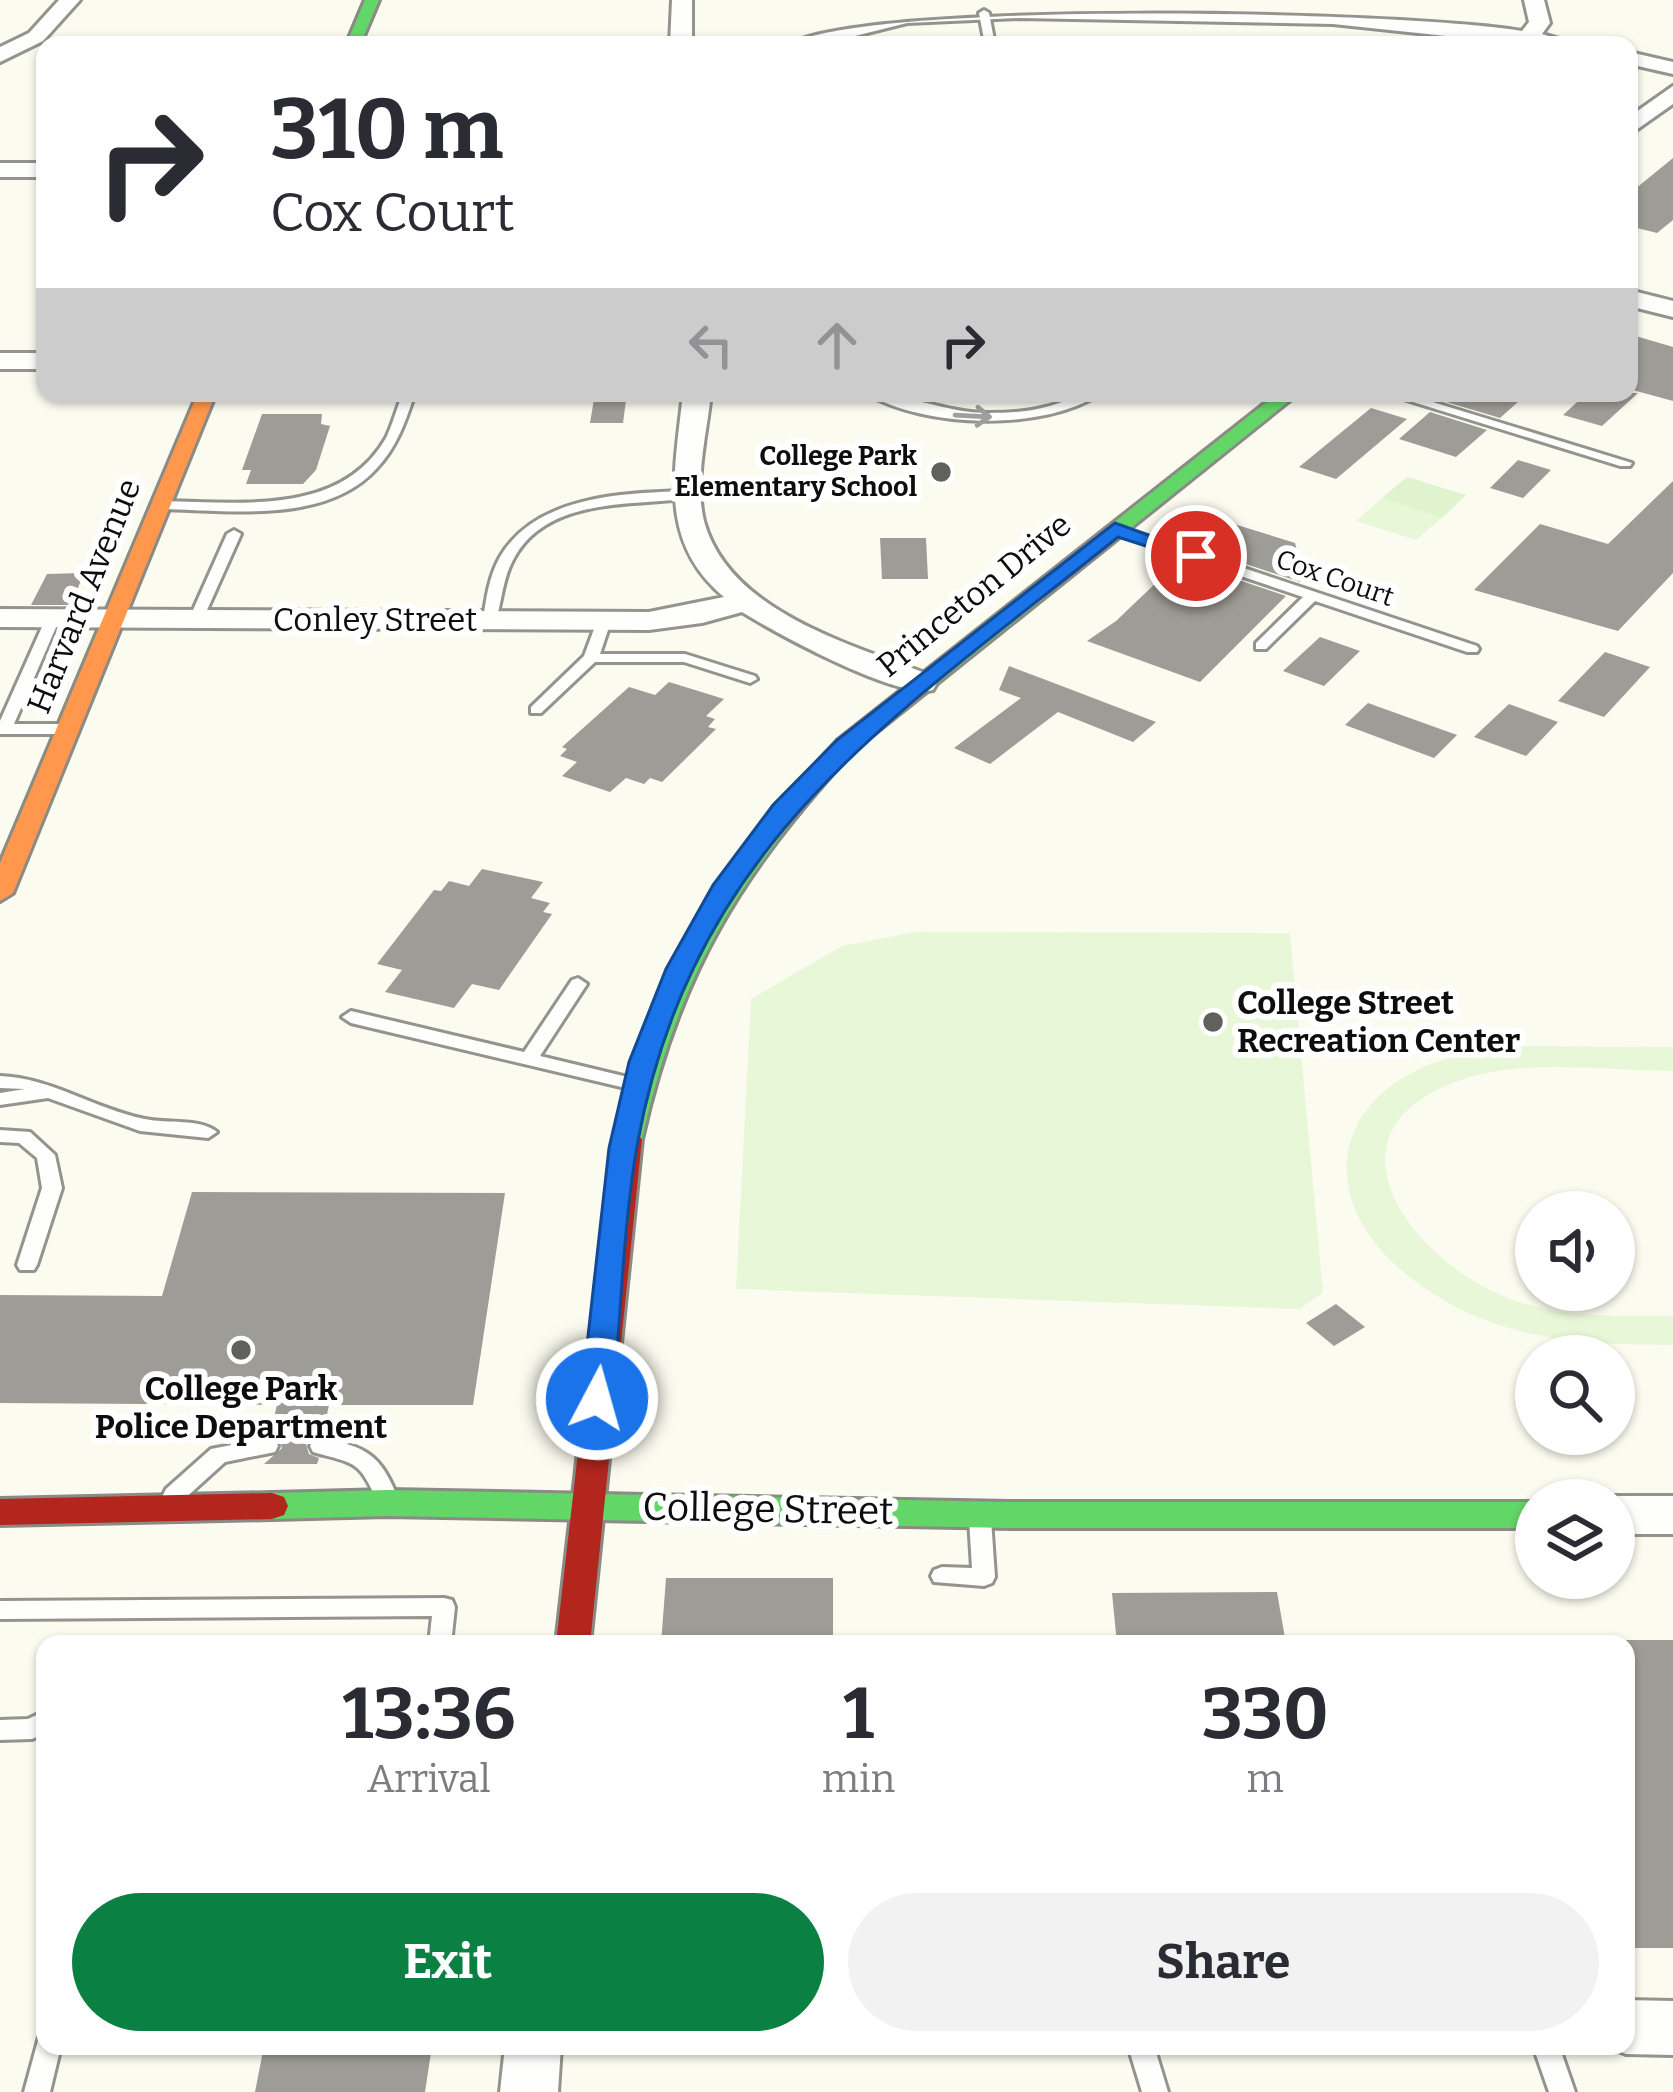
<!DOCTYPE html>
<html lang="en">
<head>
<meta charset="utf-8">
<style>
	:root { --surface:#fff; --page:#f2f2f3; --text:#2b2b33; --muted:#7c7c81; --accent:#0b8043 }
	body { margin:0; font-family:Bitter,serif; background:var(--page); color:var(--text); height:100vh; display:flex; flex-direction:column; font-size:45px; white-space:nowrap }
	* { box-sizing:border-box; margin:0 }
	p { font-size:39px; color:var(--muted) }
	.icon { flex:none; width:66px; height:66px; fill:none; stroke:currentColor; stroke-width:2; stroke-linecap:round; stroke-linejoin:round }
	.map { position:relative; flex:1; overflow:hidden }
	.panel { position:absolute; left:36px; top:1635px; width:1599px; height:420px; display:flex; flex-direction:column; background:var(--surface); border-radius:24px; box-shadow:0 3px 9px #0004 }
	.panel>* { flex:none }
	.hud { position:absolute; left:36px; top:36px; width:1602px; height:366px; border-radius:24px; box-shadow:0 3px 9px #0004; background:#fff; color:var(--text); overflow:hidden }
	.controls { position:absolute; left:1515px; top:1191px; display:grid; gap:24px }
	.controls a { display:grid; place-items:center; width:120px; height:120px; border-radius:50%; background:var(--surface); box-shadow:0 3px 9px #0004; font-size:60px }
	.pin { position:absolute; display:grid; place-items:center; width:102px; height:102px; color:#fff; margin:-51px; border:6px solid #fff; border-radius:50%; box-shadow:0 3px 12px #0007 }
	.me { position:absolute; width:132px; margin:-66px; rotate:6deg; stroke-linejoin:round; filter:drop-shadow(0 0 9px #0008) }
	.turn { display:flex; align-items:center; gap:42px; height:252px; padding:0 36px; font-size:54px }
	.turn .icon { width:156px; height:156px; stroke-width:2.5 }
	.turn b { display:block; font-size:84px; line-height:102px }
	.lanes { display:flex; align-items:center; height:114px; padding:0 36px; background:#0003; justify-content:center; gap:60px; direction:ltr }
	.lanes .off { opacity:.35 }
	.eta { display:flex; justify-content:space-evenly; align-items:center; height:204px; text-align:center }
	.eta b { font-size:72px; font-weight:700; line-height:84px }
	.action { display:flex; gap:24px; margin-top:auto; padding:24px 36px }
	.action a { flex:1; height:138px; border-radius:72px; background:var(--accent); color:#fff; font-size:48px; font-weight:700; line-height:138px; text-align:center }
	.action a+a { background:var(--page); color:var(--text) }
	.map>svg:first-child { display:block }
</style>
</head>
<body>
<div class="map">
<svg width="1673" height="2092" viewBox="0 0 1673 2092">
	<rect width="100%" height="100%" fill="#fbfbf0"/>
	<!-- green -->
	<path fill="#def3ce" d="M1407,477L1466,495L1442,518L1382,498Z"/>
	<!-- pitch -->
	<path fill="#e9f7d9" d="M1382,498L1442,518L1416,540L1356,521Z
		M915,932L1290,933L1323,1292L1300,1309L736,1289L751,999L842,946Z
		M1512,1046L1673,1047V1071C1605,1071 1521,1057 1455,1082C1321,1133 1406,1250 1494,1292C1550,1319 1612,1316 1673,1316V1345C1598,1344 1526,1343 1458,1308C1288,1220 1318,1062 1512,1046Z"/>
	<!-- building -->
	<path fill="#9e9c96" d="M1673,158V220L1657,233L1629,226V194Z
		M1629,334L1673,347V401L1629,389Z
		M595,393H627L623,423H590Z
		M1452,393H1528L1500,418L1443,401Z
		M1587,393H1638L1602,426L1563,415Z
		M1371,408L1407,419L1336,479L1299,467Z
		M1430,412L1487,430L1456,457L1399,439Z
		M262,414H322L321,424L330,426L316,470L303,484H246L251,470H242Z
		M1518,460L1551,470L1523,498L1490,488Z
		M1673,481V573L1618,631L1474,590L1540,524L1608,544Z
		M1234,524L1295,543L1304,578L1300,582L1204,550Z
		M880,538H926L928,579H882Z
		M1189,563L1286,596L1200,682L1087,641L1116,621L1161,578L1169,580Z
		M84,573L71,605H31L47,574Z
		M1320,637L1360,651L1324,686L1283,671Z
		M1605,652L1650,667L1604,717L1558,701Z
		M1009,666L1046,680L1156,722L1133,742L1058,712L990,764L954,748L1021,698L999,690Z
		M669,682L724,699L706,716L715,719L708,727L716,729L662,782L650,778L644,784L626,778L610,792L562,776L577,762L560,756L567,749L562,747L629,687L655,695Z
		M1368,703L1457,735L1434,758L1345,725Z
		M1509,704L1558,722L1526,756L1474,737Z
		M482,869L543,882L531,898L550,903L543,912L552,914L499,990L472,984L454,1008L385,992L402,970L377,964L434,890L441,891L449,881L469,886Z
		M192,1192L505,1193L473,1405H329L323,1434L312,1436L306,1444L309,1454L319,1458L317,1464H264L282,1448L279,1438L270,1434L277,1405L0,1403V1295L162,1296Z
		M1336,1304L1365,1327L1334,1346L1306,1323Z
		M666,1578H833V1644H661Z
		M1277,1592L1286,1644H1117L1112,1593Z
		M1626,1640H1673V1948H1626Z
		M264,2046H432L425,2092H255Z"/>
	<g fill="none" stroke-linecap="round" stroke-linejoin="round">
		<!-- lane casing -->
		<g stroke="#94948f" stroke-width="6">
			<path id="lane" d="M984,10L989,13L995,45H985L979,13Z
				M403,393H415C406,420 397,447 377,468C326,525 229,510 161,509L154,505L161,501C238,502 341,517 386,438C393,424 397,407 403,393Z
				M866,393C906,393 945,413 989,413C1008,413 1027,412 1046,407C1065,402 1081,393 1101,393C1045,432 923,428 866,393Z
				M1243,393H1264L1286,401L1280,405Z
				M1384,393H1403L1632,463L1630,466H1620Z
				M688,491L695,495L693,498C634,506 546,496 513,560C502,580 502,603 495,623L490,624L483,620C486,599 489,576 500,557C536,495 625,493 688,491Z
				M1115,525L1477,646L1479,649L1477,652H1467L1315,601L1266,649H1256V643L1303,597L1110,532L1108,529Z
				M234,530L241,534L203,619L196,623L191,622L189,619L227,534Z
				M53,614L60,618L14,724H67L75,729L67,734H0V721L46,618Z
				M604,617L611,621L600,654H685L755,676L757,679L750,683L684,662H595L541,713H531V707L584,656L597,621Z
				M578,978L587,984L540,1056L640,1080L643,1084L640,1088L634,1090L351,1023L342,1017L351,1011L524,1052L572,980Z
				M0,1076C52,1078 94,1109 145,1119C167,1124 200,1118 217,1132L208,1138L140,1131L48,1098L0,1105V1093L25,1089L0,1088Z
				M0,1130L30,1132L55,1155L62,1188L37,1265L34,1270H20L17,1265L42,1188L37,1158L19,1143L0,1142Z
				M267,1438L275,1440L278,1446L275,1452L225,1462L182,1501L174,1504L166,1501L163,1495L166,1489L211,1449Z
				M321,1438C367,1447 380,1454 398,1498L395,1504L387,1507L379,1504C358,1460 359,1465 313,1452L310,1446L313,1440Z
				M980,1510L988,1513L991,1519L995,1577L992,1583L984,1586L934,1582L931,1576L934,1570L942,1567L972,1568L969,1519L972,1513Z
				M444,1598L452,1600L455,1607L451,1644H429L432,1616L0,1619V1601Z
				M45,1711V1733L32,1739L0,1740V1720L28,1719Z
				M45,2035V2046H61L50,2092H24L39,2037Z
				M1128,2046H1154L1168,2092H1142Z
				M1533,2046H1559L1575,2092H1549Z"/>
		</g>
		<!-- street casing -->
		<g stroke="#94948f" stroke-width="6">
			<path id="street" d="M59,0H80L43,41L0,62V47L29,33Z
				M672,0H692V45H670Z
				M1524,0H1544L1550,23L1542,34L1579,45H1531L1333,24L1020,18L907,23L819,45H788C867,0 1404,11 1522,31L1529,22Z
				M1629,52L1673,62V74L1629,64Z
				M1673,86V104L1629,135V117Z
				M0,163H45V177H0Z
				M1629,290L1673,301V317L1629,306Z
				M0,353H45V369H0Z
				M683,393H711C707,434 694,480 704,521C729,613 855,646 933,676L937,683L933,690C896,699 776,633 742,612L702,623L649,630L0,627V609L649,612L724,597C657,541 675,470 683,393Z
				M1614,1496H1673V1534H1614V1500H1602Z
				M1626,2000L1673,2001V2055L1626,2054L1606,2046H1626Z
				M505,2046H561L558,2092H500Z"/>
		</g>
		<!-- fast casing -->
		<g stroke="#8b8b86" stroke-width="6">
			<path id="fast" d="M365,0H379L360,45H346Z
				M1278,393H1299L854,750C740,874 679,973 642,1139L638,1146H618L614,1139C654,969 720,866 838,740Z
				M388,1490L1010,1502H1536V1528H1010L388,1516L272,1519L260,1515L256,1506L260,1497L272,1493Z"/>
		</g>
		<!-- slow casing -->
		<g stroke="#8b8b86" stroke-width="6">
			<path id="slow" d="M198,393H216L13,893L0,901V863Z"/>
		</g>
		<!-- jam casing -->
		<g stroke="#8b8b86" stroke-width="6">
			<path id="jam" d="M628,1129L642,1139L590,1644H556L614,1139Z
				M272,1493L284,1497L288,1506L284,1515L272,1519L0,1525V1499Z"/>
		</g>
		<!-- lane -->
		<use href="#lane" fill="#fefefd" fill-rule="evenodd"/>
		<!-- street -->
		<use href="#street" fill="#fefefd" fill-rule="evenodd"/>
		<!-- fast -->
		<use href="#fast" fill="#63d668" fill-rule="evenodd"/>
		<!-- slow -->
		<use href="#slow" fill="#ff974d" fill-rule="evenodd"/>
		<!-- jam -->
		<use href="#jam" fill="#b3261e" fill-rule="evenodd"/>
	</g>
	<!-- one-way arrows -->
	<defs><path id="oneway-shaft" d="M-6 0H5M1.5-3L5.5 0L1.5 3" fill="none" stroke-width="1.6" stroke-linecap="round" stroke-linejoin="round" transform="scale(3)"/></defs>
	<use stroke="#9e9e9d" href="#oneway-shaft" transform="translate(973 416) rotate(3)"/>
	<!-- route -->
	<path fill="#1a73e8" stroke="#114b97" stroke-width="3" d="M1115,523L1206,556L1196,562L1118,537C895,717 692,840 637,1146C623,1228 621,1315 613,1399L608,1407H586L581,1399L609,1148L629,1062L666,969L713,885L773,805L837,740Z"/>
	<!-- markers -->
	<g fill="#60605c" stroke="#fff" stroke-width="4.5">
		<circle cx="941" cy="472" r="12"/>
		<circle cx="1213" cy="1022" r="12"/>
		<circle cx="241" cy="1350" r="12"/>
	</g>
	<g text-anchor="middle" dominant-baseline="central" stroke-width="12" stroke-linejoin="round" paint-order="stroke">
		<!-- far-poi labels -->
		<g font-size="27" font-weight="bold" fill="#0d0d0d" stroke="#fff" text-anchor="end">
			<text x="917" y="456">College Park<tspan x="917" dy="31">Elementary School</tspan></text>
		</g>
		<!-- far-street labels -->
		<g font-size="27" fill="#0d0d0d" stroke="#fff">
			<text transform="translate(1335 578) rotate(19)">Cox Court</text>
		</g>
		<!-- street labels -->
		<g font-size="33" fill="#0d0d0d" stroke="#fff">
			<text transform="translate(974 595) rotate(-39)">Princeton Drive</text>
			<text transform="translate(84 596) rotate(-68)">Harvard Avenue</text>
			<text x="375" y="620">Conley Street</text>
		</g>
		<!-- poi labels -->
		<g font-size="33" font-weight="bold" fill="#0d0d0d" stroke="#fff" text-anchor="start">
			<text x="1237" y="1003">College Street<tspan x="1237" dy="38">Recreation Center</tspan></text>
			<text x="241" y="1389" text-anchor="middle">College Park<tspan x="241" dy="38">Police Department</tspan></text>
		</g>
		<!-- near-street labels -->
		<g font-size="39" fill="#0d0d0d" stroke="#fff">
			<text transform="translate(768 1509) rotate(1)">College Street</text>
		</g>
	</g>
</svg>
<div class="controls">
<a><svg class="icon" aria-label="sound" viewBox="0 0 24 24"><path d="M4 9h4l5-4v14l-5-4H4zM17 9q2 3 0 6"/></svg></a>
<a><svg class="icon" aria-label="search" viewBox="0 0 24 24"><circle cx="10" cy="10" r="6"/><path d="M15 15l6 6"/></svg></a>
<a><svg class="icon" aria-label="layers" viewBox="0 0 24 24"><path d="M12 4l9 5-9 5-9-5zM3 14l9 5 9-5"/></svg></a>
</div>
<div class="pin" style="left:1196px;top:556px;background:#d93025"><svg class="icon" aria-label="arrive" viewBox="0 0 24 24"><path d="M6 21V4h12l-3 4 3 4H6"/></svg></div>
<svg class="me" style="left:597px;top:1399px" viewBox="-20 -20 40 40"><circle r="17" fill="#1a73e8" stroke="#fff" stroke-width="3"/><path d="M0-11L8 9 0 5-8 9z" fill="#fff"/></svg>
<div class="hud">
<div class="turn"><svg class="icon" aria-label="right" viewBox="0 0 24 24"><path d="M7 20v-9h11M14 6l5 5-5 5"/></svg><div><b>310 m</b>Cox Court</div></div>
<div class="lanes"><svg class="icon off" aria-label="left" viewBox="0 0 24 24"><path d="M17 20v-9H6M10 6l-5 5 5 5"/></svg><svg class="icon off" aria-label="ahead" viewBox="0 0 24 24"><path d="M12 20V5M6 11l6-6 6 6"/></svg><svg class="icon" aria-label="right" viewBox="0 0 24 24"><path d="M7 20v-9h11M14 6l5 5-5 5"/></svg></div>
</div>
<section class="panel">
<div class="eta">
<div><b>13:36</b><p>Arrival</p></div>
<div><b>1</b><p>min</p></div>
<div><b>330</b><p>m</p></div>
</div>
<div class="action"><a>Exit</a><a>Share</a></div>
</section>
</div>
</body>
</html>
